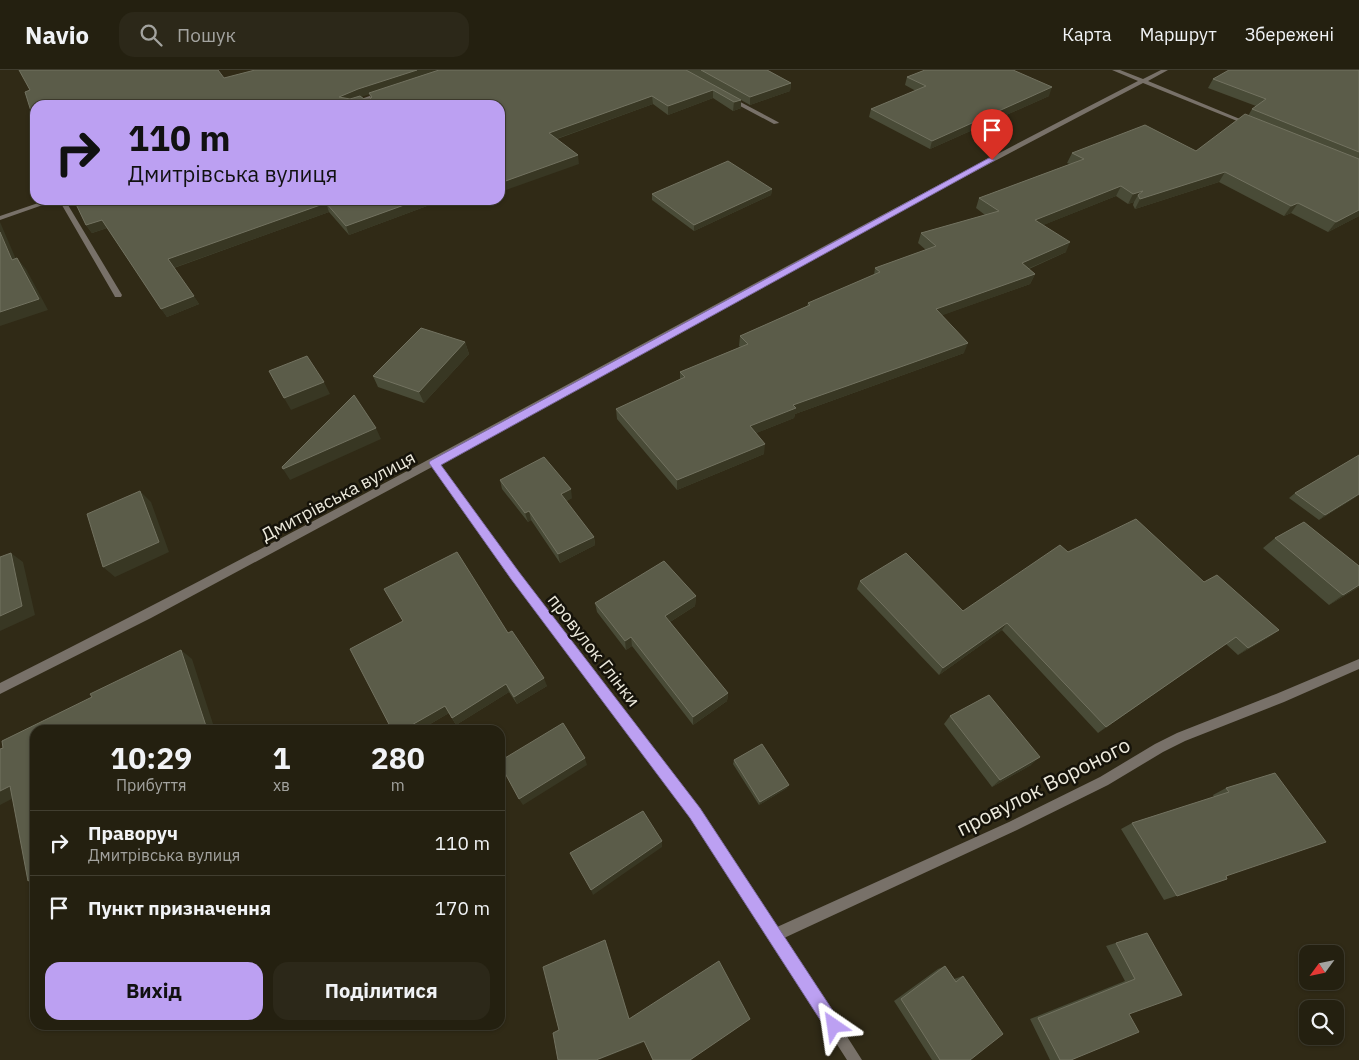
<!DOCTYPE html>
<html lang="uk">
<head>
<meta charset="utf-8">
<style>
	:root { --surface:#242010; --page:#2c2819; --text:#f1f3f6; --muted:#a3a39f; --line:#413e30; --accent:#bca0f2 }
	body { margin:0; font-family:"IBM Plex Sans",sans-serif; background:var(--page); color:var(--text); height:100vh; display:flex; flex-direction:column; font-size:19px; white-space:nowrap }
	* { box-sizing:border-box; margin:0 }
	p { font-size:16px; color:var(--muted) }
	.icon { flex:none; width:28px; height:28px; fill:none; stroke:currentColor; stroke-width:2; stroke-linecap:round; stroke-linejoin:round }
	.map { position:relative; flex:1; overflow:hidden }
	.drawer { position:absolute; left:30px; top:655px; width:475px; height:305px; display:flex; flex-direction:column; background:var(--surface); border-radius:15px; box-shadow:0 1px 4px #0004,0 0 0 1px var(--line) }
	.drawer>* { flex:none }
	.top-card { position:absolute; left:30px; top:30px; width:475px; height:105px; border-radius:15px; box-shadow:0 1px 4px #0004,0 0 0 1px var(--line); background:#bca0f2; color:#111; overflow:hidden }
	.needle { width:32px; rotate:237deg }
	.buttons { position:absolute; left:1299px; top:875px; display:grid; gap:10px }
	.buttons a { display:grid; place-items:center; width:45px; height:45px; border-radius:10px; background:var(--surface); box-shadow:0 1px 4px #0004,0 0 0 1px var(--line); font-size:25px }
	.pin { position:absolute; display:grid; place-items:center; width:42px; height:42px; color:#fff; margin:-51px -21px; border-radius:50% 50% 50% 0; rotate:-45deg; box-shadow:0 0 5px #0007 }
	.pin .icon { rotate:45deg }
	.me { position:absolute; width:55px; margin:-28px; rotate:328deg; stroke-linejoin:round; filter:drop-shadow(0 0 4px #0008) }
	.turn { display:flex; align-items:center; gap:18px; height:105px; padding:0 15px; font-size:22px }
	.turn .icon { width:65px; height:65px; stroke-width:2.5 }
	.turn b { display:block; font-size:35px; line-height:42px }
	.eta { display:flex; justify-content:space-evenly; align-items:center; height:85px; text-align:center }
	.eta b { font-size:30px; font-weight:700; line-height:35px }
	.button { display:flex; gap:10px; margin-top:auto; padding:10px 15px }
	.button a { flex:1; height:58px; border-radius:15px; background:var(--accent); color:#111; font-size:20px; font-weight:700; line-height:58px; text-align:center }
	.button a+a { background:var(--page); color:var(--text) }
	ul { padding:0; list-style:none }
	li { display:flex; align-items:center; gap:15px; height:65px; padding:0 15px; border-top:1px solid var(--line) }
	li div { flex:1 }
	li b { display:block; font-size:19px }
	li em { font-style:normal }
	header { display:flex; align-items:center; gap:30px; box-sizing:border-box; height:70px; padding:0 25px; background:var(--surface); border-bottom:1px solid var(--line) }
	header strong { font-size:24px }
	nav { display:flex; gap:28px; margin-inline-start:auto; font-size:18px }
	.search { width:350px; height:45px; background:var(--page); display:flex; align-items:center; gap:12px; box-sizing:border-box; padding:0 18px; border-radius:15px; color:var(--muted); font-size:19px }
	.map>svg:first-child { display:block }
</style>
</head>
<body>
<header>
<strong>Navio</strong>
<div class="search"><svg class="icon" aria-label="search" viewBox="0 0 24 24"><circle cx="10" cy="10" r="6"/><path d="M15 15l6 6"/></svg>Пошук</div>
<nav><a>Карта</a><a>Маршрут</a><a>Збережені</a></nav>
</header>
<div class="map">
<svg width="1359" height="990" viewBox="0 0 1359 990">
	<rect width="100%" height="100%" fill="#302a16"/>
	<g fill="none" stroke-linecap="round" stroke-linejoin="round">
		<!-- service -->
		<path fill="#787169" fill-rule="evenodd" d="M729,26L778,52L779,53L774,54L727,29L726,28Z
			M59,130H65L122,225L121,227H115L114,225Z"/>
		<!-- minor -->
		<path fill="#787169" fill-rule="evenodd" d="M1112,0H1120L1143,9L1161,0H1168L1148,11L1252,54L1247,55L1143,13L875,154L439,393L519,503L699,739L777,857L1009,752L1100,707L1155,674L1177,663L1276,624L1359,589V599L1284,632L1185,671L1163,682L1108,715L1017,760L784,868L862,990H847L691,747L511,509L432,397L151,548L0,624V613C384,421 756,207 1138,11Z
			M381,22L386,23L353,35H344Z
			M47,130H57L0,150V146Z"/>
	</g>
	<!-- wall -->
	<path fill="#494b37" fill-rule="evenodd" d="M686,0H767L791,13L790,21L750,35L741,30V38L733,41L713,28L668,45L653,34L557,69L579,94L500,35H35L224,8ZM369,24L371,28L364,29L361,26Z
		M1359,0V146L1328,162L1291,143L1284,146L1219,112L1135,139L1133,135L1134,132L1128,134L1116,126L1043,155L1066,182L1029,199L1035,204L1030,214L942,245L964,283L795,344L794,348L756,363L764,384L677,420L617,349L616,339L680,309V302L740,277L739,276L740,266L807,236L808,233L874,205L875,198L926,180L918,173L921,163L985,145L976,138L979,128L1070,94L1067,93L1072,83L1196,81L1248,46L1252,39L1256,36L1208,18L1213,9Z
		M907,7L1049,26L930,79L869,47L871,39L916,21L905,15Z
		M772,119L771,125L694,161L652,130V124Z
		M74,130H443L349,165L329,142L174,198L199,234L167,247L107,158L92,163L86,155Z
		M465,272L469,284L424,333L378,317L373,306Z
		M500,410L572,428L566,431L594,467L595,475L560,493L531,450L528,452L502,419Z
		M1295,423L1359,425L1319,450L1289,428Z
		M1275,468L1359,517L1329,535L1263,478Z
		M1068,482L1204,512L1279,560L1269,567L1238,585L1226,574L1098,663L1002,560L939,605L857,519L860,511L963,541Z
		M696,526L695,536L670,552L728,623L727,631L693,655L632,576L626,580L597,542L595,533Z
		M508,563L547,616L517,634L509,622L456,655L449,643L420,660H392Z
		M950,646L1031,695L992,717L944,654Z
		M734,690L787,718L759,735L733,694Z
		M1275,703L1226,806L1227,809L1164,830L1121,759L1132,753L1214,727L1213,725L1226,718Z
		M1147,863L1129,944L1071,990H1050L1030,949L1125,911L1106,876Z
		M945,896L954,909L963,906L970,990H932L894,931L938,899Z"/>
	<!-- shaded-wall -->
	<path fill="#383723" d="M417,0H444L361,27L343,35L339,27L358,19Z
		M791,13L790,21L750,35V27Z
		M1052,17L1049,26L930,79L932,71Z
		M713,20V28L668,45V36Z
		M652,26L653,34L550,71L549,63Z
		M741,30V38L733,41L734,32Z
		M578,85L579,94L500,122V113Z
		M1225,102L1219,112L1135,139L1140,129Z
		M1121,116L1116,126L1031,160L1035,150Z
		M772,119L771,125L694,161V155Z
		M1143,121L1138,125L1134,132L1128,134L1133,124Z
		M418,130H443L349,165L346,156Z
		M326,133L329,142L173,198L168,189Z
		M1298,133L1291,143L1284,146L1291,136Z
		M1359,140V146L1328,162L1336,152Z
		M102,150L107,158L92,163L86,155Z
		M0,152L21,201L12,190L0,162Z
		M1070,172L1066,182L1018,203L1022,193Z
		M17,188L26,199L48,240L0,256V242Z
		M1035,204L1030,214L932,249L936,239Z
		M194,226L199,234L167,247L161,239Z
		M465,272L469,284L424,333L419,322Z
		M968,273L964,283L795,344L794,348L749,366L750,356L793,335Z
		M324,312L330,324L291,340L284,328Z
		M376,358L381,369L290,410L283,399Z
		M765,374L764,384L677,420V410Z
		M571,419L572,428L563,433L561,424Z
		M140,421L151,432L169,482L115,507L103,497Z
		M1359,424V425L1319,450L1325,445Z
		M529,441L531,450L528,452L525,443Z
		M594,467L595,475L560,493L558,484Z
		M11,483L23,492L35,545L0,561V546Z
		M1359,515V517L1329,535L1343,525Z
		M696,526L695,536L665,555V546Z
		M1007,553L1002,560L939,605L943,598Z
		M1279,560L1269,567L1238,585L1248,578Z
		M631,567L632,576L626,580L625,571Z
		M1236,567L1226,574L1098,663L1106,657Z
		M181,580L192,589L215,660H205Z
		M544,608L547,616L517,634L514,627Z
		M506,614L509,622L456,655L452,648Z
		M728,623L727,631L693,655V647Z
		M445,636L449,643L420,660H403Z
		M1040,687L1031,695L992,717L1000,710Z
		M585,688L587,695L523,735L519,729Z
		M789,715L787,718L759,735L760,732Z
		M10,716L25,722L0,735V721Z
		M662,771V777L593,825L591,820Z
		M35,807V813L28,811Z
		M605,870L606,872L630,950L629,949Z
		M644,971L645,972L598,990H596Z"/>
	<!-- building -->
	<path fill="#5b5c49" stroke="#727260" d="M19,0H218L224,8L255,0H417L358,19L339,27L350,29L360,26L364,29H370L372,27L369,23L439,0H686L741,30L734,32L713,20L668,36L652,26L549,63L578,85L500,113V35H35V54L25,22L30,20Z
		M701,0H767L791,13L750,27Z
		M925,0H1013L1052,17L932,71L871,39L926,16L907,7Z
		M1229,0H1359V82L1252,39L1266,29L1213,9Z
		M1245,44L1359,89V140L1336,152L1298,133L1291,136L1225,102L1140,129L1138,125L1143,121L1133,124L1121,116L1035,150L1070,172L1022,193L1035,204L936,239L968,273L793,335L796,338L750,356L765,374L677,410L616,339L685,307L680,302L748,274L740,266L810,235L808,233L880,202L875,198L936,176L921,163L999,141L979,128L1084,89L1072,83L1145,55L1196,81Z
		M728,91L772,119L694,155L652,124Z
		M74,130H418L346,156L326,133L168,189L194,226L161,239L102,150L86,155Z
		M0,162L12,190L17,188L39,229L0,242Z
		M421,258L465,272L419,322L373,306Z
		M307,286L324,312L284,328L269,301Z
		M354,325L376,358L283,399L282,397Z
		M1359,385V424L1325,445L1295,423Z
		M544,387L571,419L561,424L594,467L558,484L529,441L525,443L500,410Z
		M140,421L159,472L103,497L87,444Z
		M1136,449L1204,512L1217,505L1279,560L1248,578L1236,567L1106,657L1007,553L943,598L860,511L906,483L963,541L1060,475L1068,482Z
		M1304,452L1359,496V515L1343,525L1275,468Z
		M457,482L508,563L512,561L544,608L514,627L506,614L452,648L445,636L403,660H392L350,579L403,551L384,519Z
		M11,483L22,536L0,546V487Z
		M664,491L696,526L665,546L728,623L693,647L631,567L625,571L595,533Z
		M181,580L207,659L205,660H35V807L28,811L10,716L0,721V679L3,678L2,671L92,627L90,624Z
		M989,625L1040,687L1000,710L950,646Z
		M563,653L585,688L519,729L500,694V691Z
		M762,674L789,715L760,732L734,690Z
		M1275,703L1326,772L1226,806L1227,809L1177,826L1132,753L1229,722L1226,718Z
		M643,741L662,771L591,820L570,783Z
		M1147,863L1182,925L1129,944L1139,962L1071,990H1060L1038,948L1135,909L1116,873Z
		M605,870L629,949L719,891L750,949L690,990H653L644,971L596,990H558L553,963L559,960L543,897Z
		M945,896L956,912L963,906L1003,964L970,990H940L901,929Z"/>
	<!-- route -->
	<path fill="#bca0f2" stroke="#7a689d" d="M989,88L995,90L441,395L519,502L700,738L839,950L842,956L839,962L834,964L828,962L690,748L511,509L429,393L430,391Z"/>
	<g text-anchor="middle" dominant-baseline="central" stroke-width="5" stroke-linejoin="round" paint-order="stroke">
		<!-- street labels -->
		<g font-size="18" fill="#edeadd" stroke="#16130a">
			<text transform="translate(338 426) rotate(-28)">Дмитрівська вулиця</text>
			<text transform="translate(594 580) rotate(52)">провулок Глінки</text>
		</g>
		<!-- near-street labels -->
		<g font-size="21" fill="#edeadd" stroke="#16130a">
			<text transform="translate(1043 716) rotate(-27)">провулок Вороного</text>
		</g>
	</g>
</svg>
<div class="buttons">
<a><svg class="needle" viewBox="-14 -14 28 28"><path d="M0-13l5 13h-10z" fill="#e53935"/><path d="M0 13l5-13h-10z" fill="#a3a39f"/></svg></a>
<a><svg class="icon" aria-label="search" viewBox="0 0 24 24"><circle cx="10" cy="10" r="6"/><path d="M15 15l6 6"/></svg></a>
</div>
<div class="pin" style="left:992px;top:90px;background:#d93025"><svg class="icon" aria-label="arrive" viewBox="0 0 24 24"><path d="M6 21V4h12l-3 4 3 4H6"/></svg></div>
<svg class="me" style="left:834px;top:956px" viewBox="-20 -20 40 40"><path d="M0-17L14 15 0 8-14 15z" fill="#bca0f2" stroke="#fff" stroke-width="4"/></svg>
<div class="top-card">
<div class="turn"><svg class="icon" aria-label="right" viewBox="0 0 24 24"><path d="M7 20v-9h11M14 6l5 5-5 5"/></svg><div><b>110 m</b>Дмитрівська вулиця</div></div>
</div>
<section class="drawer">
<div class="eta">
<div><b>10:29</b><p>Прибуття</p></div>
<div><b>1</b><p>хв</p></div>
<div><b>280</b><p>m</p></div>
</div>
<ul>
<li><svg class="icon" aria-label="right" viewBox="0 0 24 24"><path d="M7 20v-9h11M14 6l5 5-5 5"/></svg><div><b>Праворуч</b><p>Дмитрівська вулиця</p></div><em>110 m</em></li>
<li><svg class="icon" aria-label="arrive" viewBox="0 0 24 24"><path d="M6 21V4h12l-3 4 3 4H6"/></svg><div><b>Пункт призначення</b></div><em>170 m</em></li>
</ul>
<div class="button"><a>Вихід</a><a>Поділитися</a></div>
</section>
</div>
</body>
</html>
